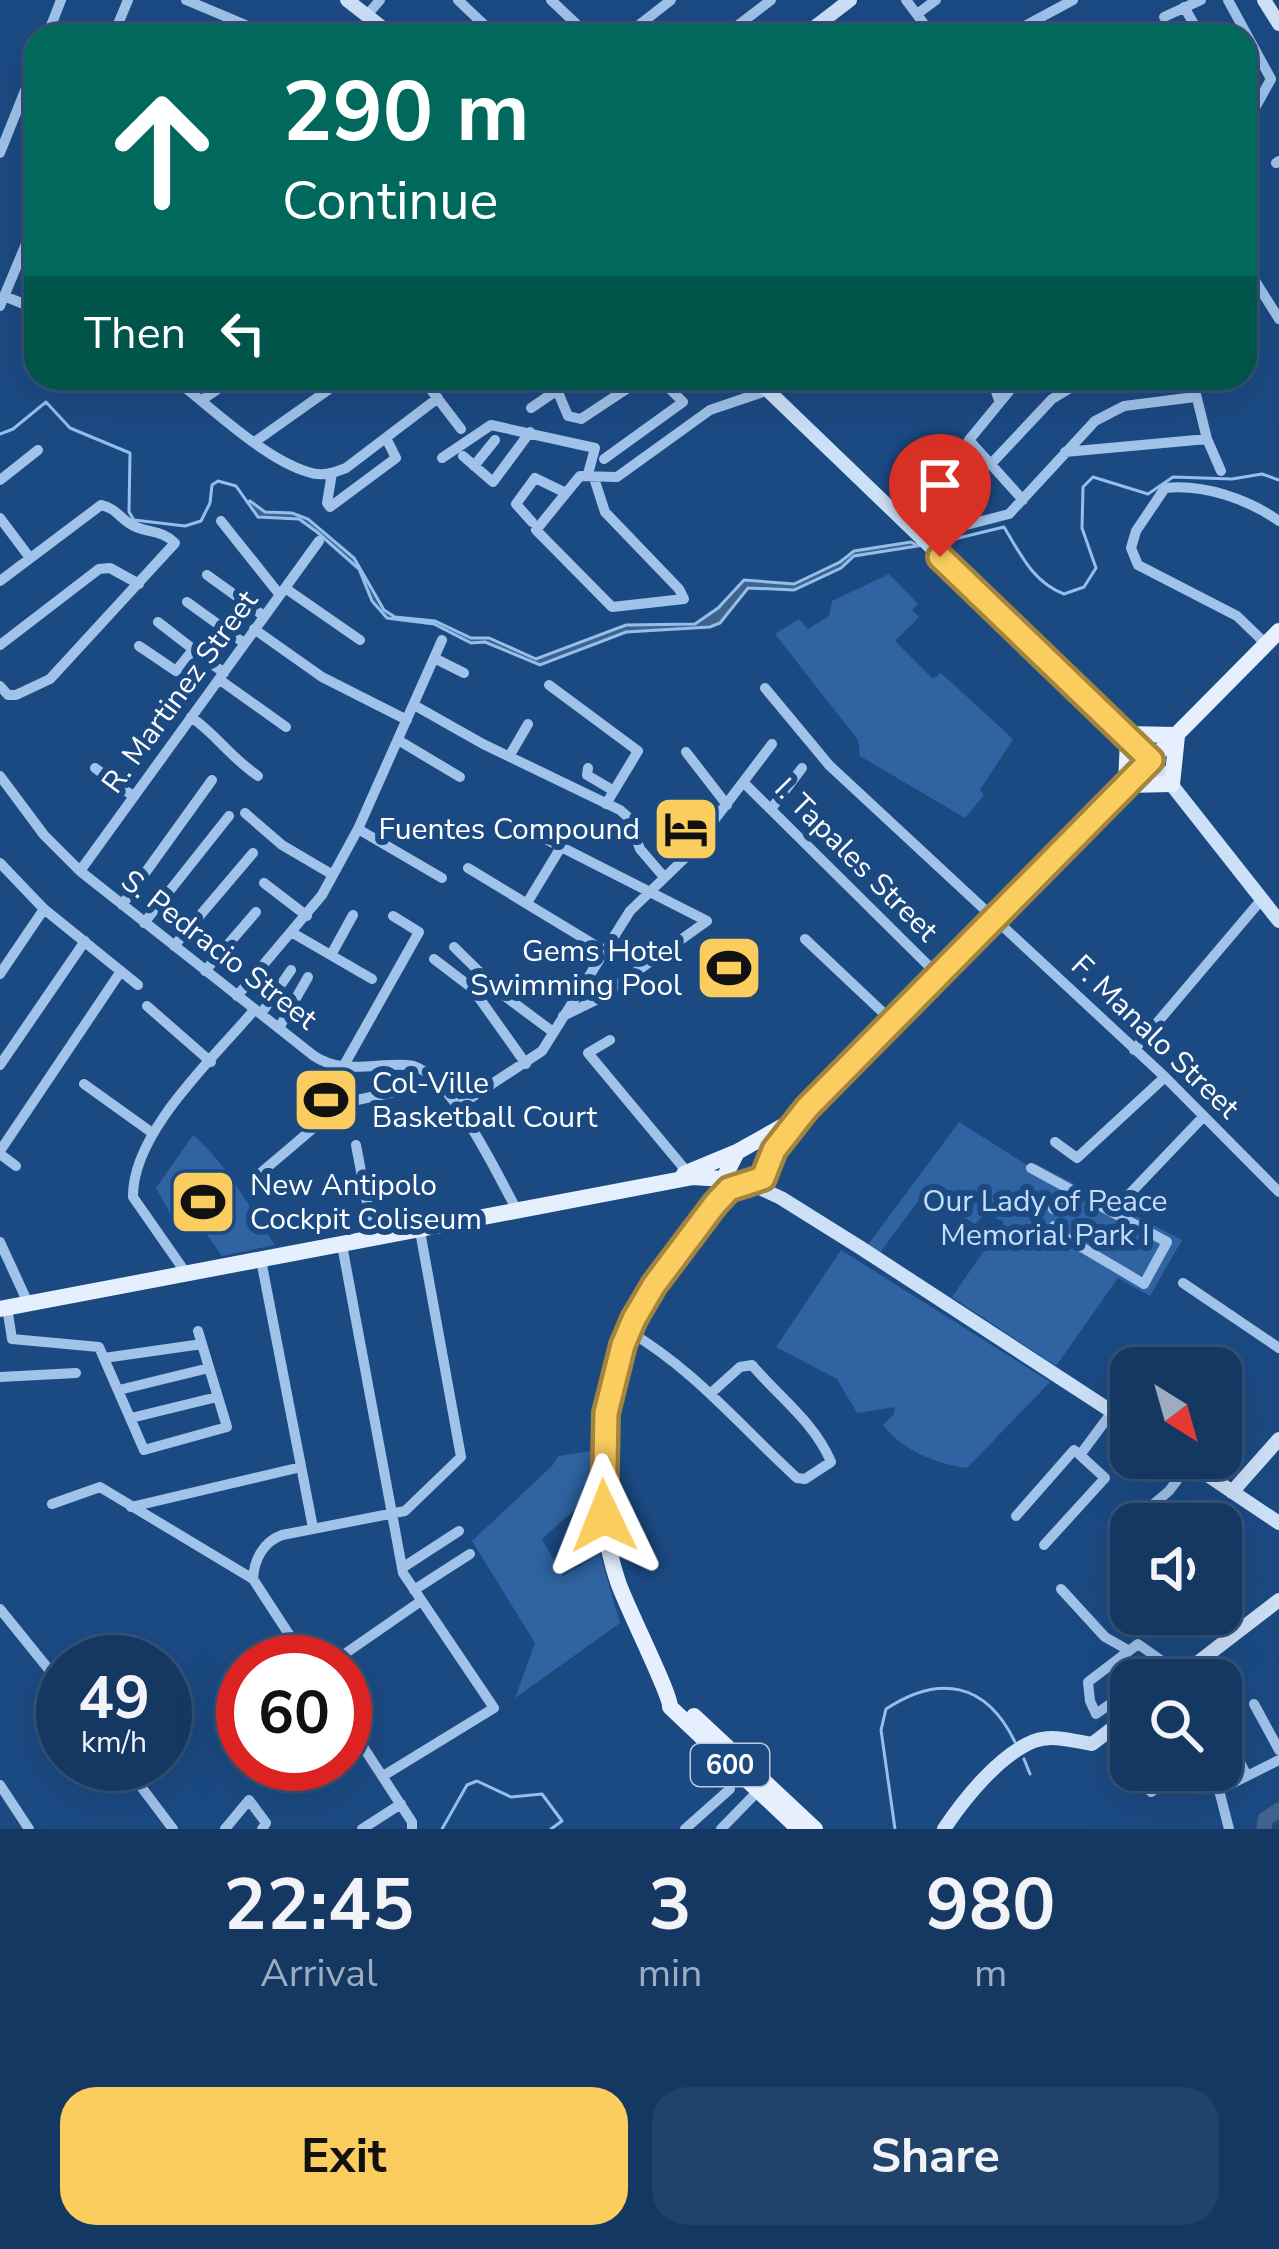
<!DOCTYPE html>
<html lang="en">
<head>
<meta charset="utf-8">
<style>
	:root { --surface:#143862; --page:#21436b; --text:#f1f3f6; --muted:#9dacbe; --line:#335277; --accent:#fbcc5e }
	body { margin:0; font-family:"Nunito Sans",sans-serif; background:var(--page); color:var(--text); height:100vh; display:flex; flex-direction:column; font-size:45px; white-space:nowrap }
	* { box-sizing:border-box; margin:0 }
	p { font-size:39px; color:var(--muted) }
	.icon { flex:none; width:66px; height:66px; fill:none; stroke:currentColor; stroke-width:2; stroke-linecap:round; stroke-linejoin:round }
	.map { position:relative; height:1829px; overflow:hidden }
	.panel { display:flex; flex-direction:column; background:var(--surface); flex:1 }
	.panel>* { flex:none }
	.banner { position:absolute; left:24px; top:24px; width:1233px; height:366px; border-radius:36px; box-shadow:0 12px 48px #0002,0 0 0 3px var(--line); background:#00695c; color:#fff; overflow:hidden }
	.needle { width:78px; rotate:143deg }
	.fabs { position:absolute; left:1110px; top:1347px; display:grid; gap:24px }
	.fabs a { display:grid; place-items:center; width:132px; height:132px; border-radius:24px; background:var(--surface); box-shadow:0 12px 48px #0002,0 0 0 3px var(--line); font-size:60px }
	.speed { position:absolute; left:36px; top:1635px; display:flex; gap:24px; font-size:60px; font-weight:700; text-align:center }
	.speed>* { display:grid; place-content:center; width:156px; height:156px; border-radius:50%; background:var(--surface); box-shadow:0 12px 48px #0002,0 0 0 3px var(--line); line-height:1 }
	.speed small { font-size:30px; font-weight:400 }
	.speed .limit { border:18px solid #d22; background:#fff; color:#111 }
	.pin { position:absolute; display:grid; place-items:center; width:102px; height:102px; color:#fff; margin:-123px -51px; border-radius:50% 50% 50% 0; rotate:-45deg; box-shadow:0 0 12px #0007 }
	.pin .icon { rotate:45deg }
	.me { position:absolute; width:132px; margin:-66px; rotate:358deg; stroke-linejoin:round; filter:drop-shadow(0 0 9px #0008) }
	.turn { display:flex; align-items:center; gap:42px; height:252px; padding:0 60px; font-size:54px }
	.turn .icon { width:156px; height:156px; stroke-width:2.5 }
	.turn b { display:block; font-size:84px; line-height:102px }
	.then { display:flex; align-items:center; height:114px; padding:0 60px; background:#0003; gap:24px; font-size:45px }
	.eta { display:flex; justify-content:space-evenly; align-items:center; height:204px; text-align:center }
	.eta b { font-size:72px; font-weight:700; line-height:84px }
	.primary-button { display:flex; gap:24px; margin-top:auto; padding:24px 60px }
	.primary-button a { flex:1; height:138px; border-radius:36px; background:var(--accent); color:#111; font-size:48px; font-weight:700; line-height:138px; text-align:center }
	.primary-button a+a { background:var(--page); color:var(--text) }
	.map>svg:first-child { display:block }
</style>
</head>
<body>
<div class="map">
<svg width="1279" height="1829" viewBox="0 0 1279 1829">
	<rect width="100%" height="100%" fill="#1b4a83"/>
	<!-- green -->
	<path fill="#2f63a1" d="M889,574L918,604L912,610L919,617L895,641L933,679L941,673L1013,739L980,790L984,795L965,818L860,756L858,740L775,634L799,619L808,629L829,616L832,601Z
		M959,1122L1032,1168L1036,1164L1182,1240L1150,1296L1118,1278L1056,1366L952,1297L1004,1222L987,1213L975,1224L924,1193L879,1254L867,1246Z
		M193,1135C231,1168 246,1204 275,1245L222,1256L197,1221L179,1229L156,1188Z
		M841,1250L1050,1382L967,1468C936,1464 902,1450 883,1425L894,1414L895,1407L857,1413L837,1379L776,1347Z
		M591,1451L597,1501L578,1507L542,1539L563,1576L600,1554L620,1623L515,1698L535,1643L472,1541L552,1466L558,1456Z"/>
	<!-- water -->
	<path fill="#40638c" stroke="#94beec" stroke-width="3" d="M250,501L265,512L292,513L308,519L354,558L384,610L395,617L435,621L471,638H489L536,659L626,625L695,624L718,608L744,580L794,584L840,562L854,551L911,542L918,546L854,556L841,568L794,590L748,588L720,623L710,627L626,632L540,665L485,642L471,643L434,624L387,618L372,601L359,569L317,532L299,519L258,517L248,503Z"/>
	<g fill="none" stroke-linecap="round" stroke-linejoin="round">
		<!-- stream -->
		<path stroke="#94beec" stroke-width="3" d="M0,434L13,429L46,402L70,428L130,453L129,512L134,520L185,526L201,521L210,503L212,485L218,481L236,486L248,503
			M942,542L1004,527C1021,555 1033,582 1064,594L1084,587L1096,568L1082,528L1083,487L1093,477L1148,494L1173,477L1232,479L1262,474L1279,480
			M1024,1759L1030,1774
			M442,1829L467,1785L477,1781L511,1797L542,1794L562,1821L551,1829
			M895,1829L881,1730L886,1709C939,1674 986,1682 1015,1742"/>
		<!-- river -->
		<path stroke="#40638c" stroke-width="15" d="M1264,1829L1265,1819L1279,1810"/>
		<!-- street -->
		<path stroke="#a1c3ea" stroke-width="10" d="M186,0L272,36
			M458,0L496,36
			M551,0L589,36
			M906,0L933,36
			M1228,0L1271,79L1250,117L1245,109
			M1184,7L1201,36
			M368,14L380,0
			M917,14L936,0
			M1164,17L1201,0
			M47,36L61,0
			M113,36L128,0
			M625,36L671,0
			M724,36L771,0
			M1006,36L1073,0
			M0,153L36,63
			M1276,163L1279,161
			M1245,265L1279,319
			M4,296L36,309
			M0,306L36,220
			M173,378C211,407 264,459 308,472C322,477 333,473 346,468L438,398
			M422,378L461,429
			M991,378L999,400
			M1020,378L969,440L1023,500
			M1192,378L1207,439L1221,471
			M557,390L568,416L581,419L643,378
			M202,400L234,378
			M531,408L575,378
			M256,441L345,378
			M1065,452L1207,439
			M463,456L493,482L530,432
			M442,458L491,425L595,448L588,474
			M604,459L683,402L659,378
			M990,465L1052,399L1087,378
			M474,466L495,440
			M332,473L327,503L330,507L396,458L386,438
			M594,478L605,512L679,589L684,599L612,607L536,530L580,476L617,477L710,410L804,378
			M0,480L38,450
			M0,518L30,558
			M221,521L280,595
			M532,522L516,504L535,478L564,492
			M920,537L1009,514L1095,421L1124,406L1195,397
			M207,575L264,616
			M0,581L101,505C117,508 121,521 136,527C151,533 163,531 175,543L50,679L16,695H8L0,686
			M285,588L360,640
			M187,602L244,643
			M158,622L224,673
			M254,629L322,677L407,720
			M1266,644L1237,616L1138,565L1131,548L1136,531L1165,488C1204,484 1248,499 1279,521
			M0,645L99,569L110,568L139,584
			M139,646L176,671L193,650
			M434,658L464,673
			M220,680L286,727
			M549,685L638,751L606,804
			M765,688L829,765L1165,1077L1279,1192
			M414,705L483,744L620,810L628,817L640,849L664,877
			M191,717C219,737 229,756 258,776
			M398,740L460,777
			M686,752L727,805
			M510,755L528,724
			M95,768L133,796
			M588,768L587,775L614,791
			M0,776L44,835L80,871L314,1056C342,1075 375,1063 407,1065C448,1066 498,1177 518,1212
			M744,783L939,976
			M771,809L802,768
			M245,813L282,845L333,875
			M518,825L707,921L598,999L563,1016
			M358,829L442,878
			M0,863L44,909L138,985
			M468,868L603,950
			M80,871L319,541
			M264,883L307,916
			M527,903L561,847
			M122,905L212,780
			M144,923L229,816
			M291,932L372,979
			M805,939L893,1022
			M174,946L253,853
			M454,947L502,994L553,1032
			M331,955L353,915
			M434,959L472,988L526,1064
			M205,971L256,912
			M0,974L44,909
			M237,996L322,895L358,829L442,640
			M147,1006L211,1062
			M261,1014L291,970
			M279,1028L308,977
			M610,1040L588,1053L688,1173
			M1134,1050L1262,899
			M0,1065L85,941
			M343,1067L419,932L393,916
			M84,1084L151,1132
			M457,1107L542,1051L630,911L687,856L772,744
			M1055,1142L1077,1158L1165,1077
			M356,1145L374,1240
			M0,1151L121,971
			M0,1154L16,1166
			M1031,1168L1167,1242L1144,1284L1056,1232L1054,1226
			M257,1176L343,1103L441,1082
			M1120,1204L1203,1117
			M1053,1209L1076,1192
			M0,1242L28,1303
			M342,1245L403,1573L494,1708L383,1776
			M261,1260L313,1528
			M186,1273L133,1197C132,1132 214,1058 255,1009
			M1183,1283L1279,1348
			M7,1307L12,1339L99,1347L144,1450L227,1427L198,1331
			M628,1331C693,1368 743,1429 797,1478L805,1479L831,1462C815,1423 779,1397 752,1365L740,1367L710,1394
			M104,1358L202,1344
			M0,1377L76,1373
			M119,1390L209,1368
			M131,1418L217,1397
			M52,1504L100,1487L253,1579
			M131,1507L301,1467
			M1016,1516L1074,1450L1080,1455
			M1138,1524L1144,1512L1169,1491L1190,1463
			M1044,1545L1105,1478L1080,1455L1112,1412
			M402,1568L459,1531
			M1061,1589L1105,1637L1128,1650
			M414,1590L470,1554
			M0,1609L63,1687
			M1216,1614L1238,1631
			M307,1662L253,1579C254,1560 263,1542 282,1535L405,1511L461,1457L420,1231
			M333,1662L421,1601
			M1143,1680L1167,1663
			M1131,1689L1096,1714L1090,1701L1088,1682L1138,1644L1182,1675
			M1254,1704L1279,1750
			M345,1719L412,1822V1829
			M1221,1726L1246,1774
			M124,1764L173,1829
			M1196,1770L1219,1790L1229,1829
			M0,1785L29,1829
			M1219,1790L1279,1760
			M1151,1792L1178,1770
			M225,1829L249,1800L266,1823L262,1829
			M362,1829L401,1804
			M685,1829L730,1789
			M721,1829L758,1791"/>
		<!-- secondary -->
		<path stroke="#cce0f8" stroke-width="14" d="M347,0L393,36
			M1264,0L1279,24
			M803,36L850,0
			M755,378L1152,760L1279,921
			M751,1184L781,1198L861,1248L1131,1424
			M1182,1458L1279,1523
			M1232,1492L1279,1439
			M1175,1680L1279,1600
			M944,1829C964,1799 999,1755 1034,1741C1052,1734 1074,1741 1092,1744L1131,1714"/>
		<!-- primary -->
		<path stroke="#e5effe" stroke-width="16" d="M1124,734L1177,735
			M1126,785L1172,784L1177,736
			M1126,785L1128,738
			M684,1174L737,1152
			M720,1186L737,1152L785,1125
			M0,1309L693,1177L738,1180
			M694,1716L815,1829
			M799,1829L670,1707C671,1695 626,1606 618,1582C591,1501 597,1400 632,1322C644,1297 661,1276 677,1253C691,1233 708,1204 729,1190C740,1182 752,1185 763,1178L774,1150L806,1109L1279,631"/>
	</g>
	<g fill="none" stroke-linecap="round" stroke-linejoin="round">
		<!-- route casing -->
		<g stroke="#a3853d" stroke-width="30">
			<path id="route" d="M604,1516L606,1413L623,1345L634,1319L654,1285L715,1204L729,1189L763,1178L774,1150L807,1108L1151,760L940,557"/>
		</g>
		<!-- route -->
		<use href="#route" stroke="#fbcc5e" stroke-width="21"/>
	</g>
	<!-- icons -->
	<defs>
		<g id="hotel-square" transform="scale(3.45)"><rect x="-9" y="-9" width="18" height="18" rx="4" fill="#fbcc5e" stroke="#1b4a83"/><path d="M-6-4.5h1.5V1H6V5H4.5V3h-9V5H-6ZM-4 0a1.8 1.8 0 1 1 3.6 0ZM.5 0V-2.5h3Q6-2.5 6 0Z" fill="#111"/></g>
		<g id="stadium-square" transform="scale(3.45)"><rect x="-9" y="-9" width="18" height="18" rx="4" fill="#fbcc5e" stroke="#1b4a83"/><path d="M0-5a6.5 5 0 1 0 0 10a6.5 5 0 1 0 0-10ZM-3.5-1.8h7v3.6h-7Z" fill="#111"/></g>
	</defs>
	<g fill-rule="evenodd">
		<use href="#hotel-square" x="686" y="829"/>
		<use href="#stadium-square" x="729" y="968"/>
		<use href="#stadium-square" x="326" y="1100"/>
		<use href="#stadium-square" x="203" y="1202"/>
	</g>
	<g text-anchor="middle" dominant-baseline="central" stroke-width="12" stroke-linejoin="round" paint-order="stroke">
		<!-- shield labels -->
		<rect fill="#1b4a83" stroke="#bbc9da" stroke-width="3" x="691" y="1744" width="78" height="42" rx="9"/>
		<g font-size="27" font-weight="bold" fill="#fff">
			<text x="730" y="1765">600</text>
		</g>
		<!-- street labels -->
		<g font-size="30" fill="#fff" stroke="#1b4a83">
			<text transform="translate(180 692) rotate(-54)">R. Martinez Street</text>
			<text transform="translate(856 860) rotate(45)">I. Tapales Street</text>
			<text transform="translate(219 950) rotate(38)">S. Pedracio Street</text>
			<text transform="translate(1155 1037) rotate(44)">F. Manalo Street</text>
		</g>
		<!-- poi labels -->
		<g font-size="30" fill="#fff" stroke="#1b4a83" text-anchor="end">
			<text x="640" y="829">Fuentes Compound</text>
			<text x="682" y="951">Gems Hotel<tspan x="682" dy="34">Swimming Pool</tspan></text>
			<text x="372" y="1083" text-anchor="start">Col-Ville<tspan x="372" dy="34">Basketball Court</tspan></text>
			<text x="250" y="1185" text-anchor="start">New Antipolo<tspan x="250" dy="34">Cockpit Coliseum</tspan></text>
		</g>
		<!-- park labels -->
		<g font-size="30" fill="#c5ddf8" stroke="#1b4a83">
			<text x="1045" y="1201">Our Lady of Peace<tspan x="1045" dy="34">Memorial Park I</tspan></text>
		</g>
	</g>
</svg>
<div class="fabs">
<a><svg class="needle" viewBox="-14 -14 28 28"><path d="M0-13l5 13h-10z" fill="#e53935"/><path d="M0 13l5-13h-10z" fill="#9dacbe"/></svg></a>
<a><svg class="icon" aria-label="sound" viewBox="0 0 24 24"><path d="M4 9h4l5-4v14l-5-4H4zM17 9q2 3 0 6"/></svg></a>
<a><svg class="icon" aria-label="search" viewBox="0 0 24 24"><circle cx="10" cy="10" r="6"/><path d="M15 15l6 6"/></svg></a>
</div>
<div class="speed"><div>49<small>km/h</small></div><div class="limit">60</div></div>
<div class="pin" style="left:940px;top:557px;background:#d93025"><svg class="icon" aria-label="arrive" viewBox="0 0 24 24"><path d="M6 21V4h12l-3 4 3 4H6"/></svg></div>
<svg class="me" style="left:604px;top:1516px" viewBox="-20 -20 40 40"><path d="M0-17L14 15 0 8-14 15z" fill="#fbcc5e" stroke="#fff" stroke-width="4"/></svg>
<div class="banner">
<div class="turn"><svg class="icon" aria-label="ahead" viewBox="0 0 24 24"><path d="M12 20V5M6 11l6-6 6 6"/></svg><div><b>290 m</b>Continue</div></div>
<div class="then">Then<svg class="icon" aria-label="left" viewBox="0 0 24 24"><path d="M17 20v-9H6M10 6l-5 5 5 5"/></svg></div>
</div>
</div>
<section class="panel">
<div class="eta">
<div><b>22:45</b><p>Arrival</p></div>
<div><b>3</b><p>min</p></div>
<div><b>980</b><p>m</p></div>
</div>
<div class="primary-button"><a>Exit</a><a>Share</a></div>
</section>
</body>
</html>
